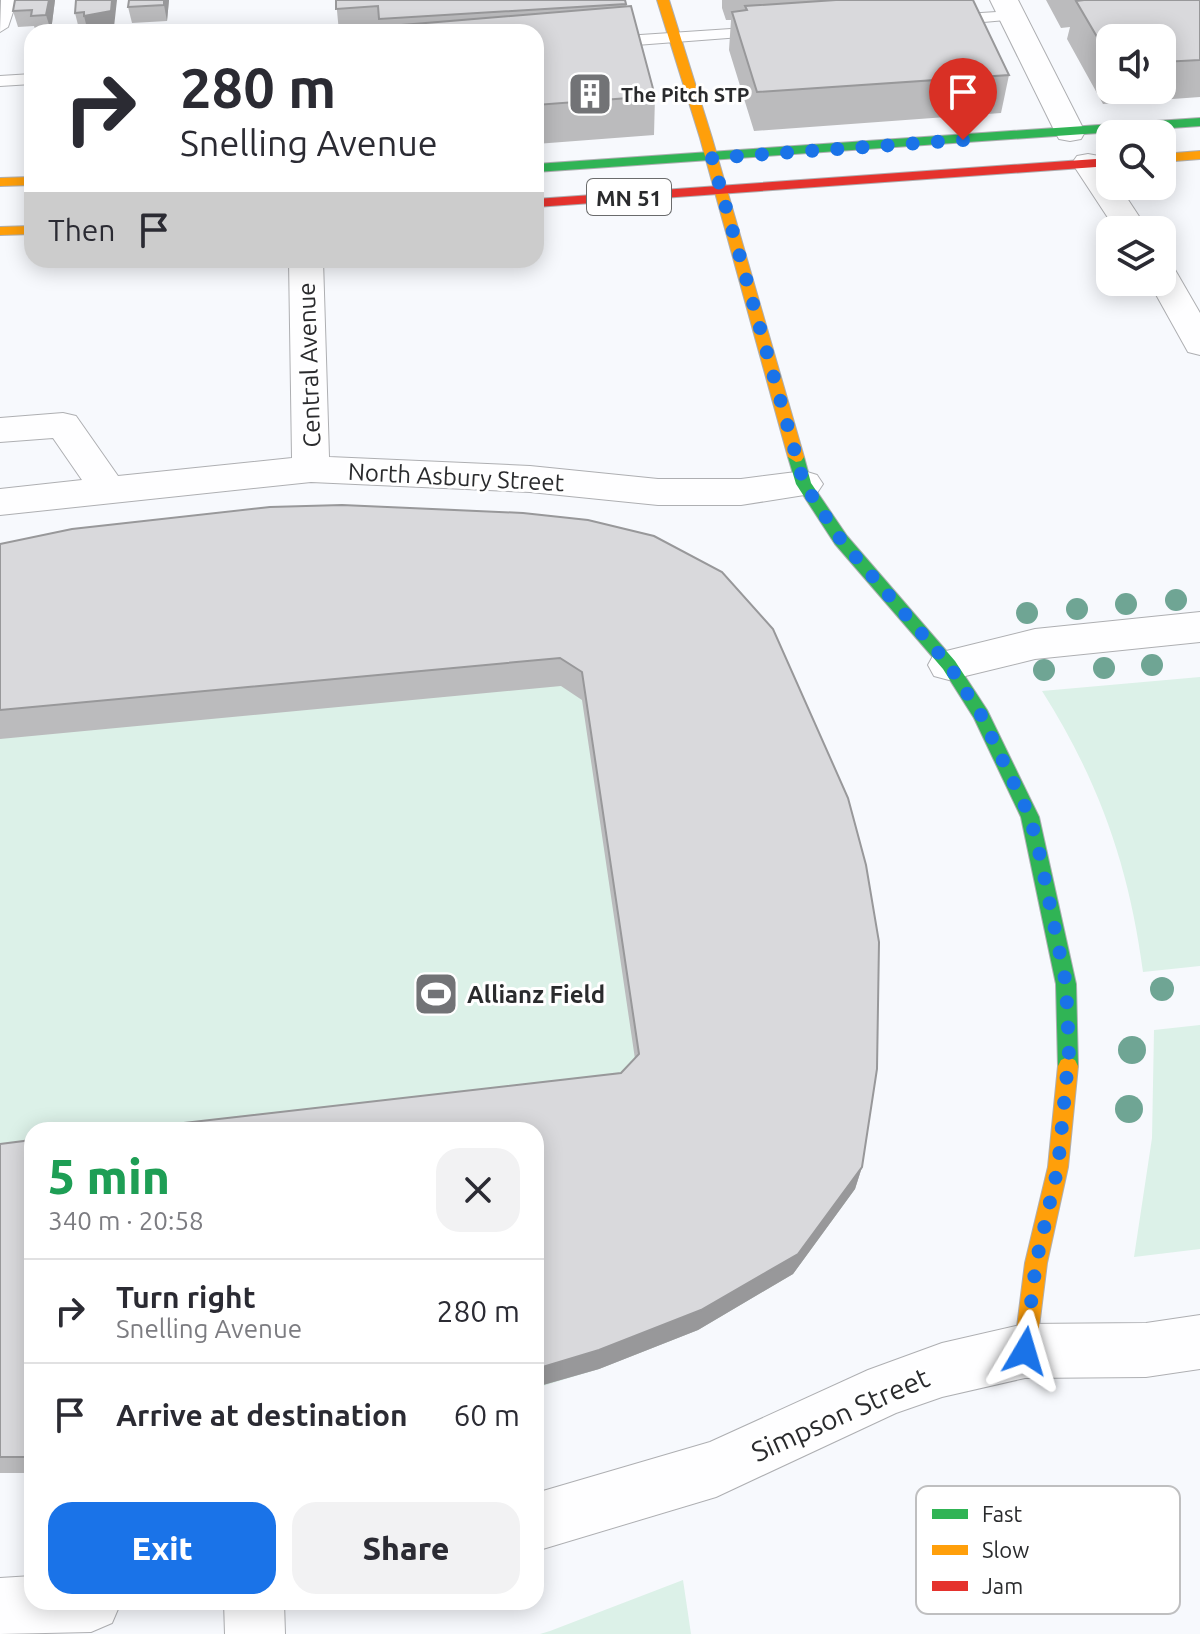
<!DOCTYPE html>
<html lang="en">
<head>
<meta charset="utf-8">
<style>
	:root { --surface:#fff; --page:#f2f2f3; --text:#2b2b33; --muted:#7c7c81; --line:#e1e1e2; --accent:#1a73e8 }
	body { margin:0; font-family:Ubuntu,sans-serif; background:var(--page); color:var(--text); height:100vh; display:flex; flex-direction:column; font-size:30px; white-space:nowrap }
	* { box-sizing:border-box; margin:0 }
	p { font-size:26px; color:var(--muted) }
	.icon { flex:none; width:44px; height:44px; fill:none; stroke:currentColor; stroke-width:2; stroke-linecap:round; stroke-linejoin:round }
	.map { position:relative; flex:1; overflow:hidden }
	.drawer { position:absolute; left:24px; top:1122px; width:520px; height:488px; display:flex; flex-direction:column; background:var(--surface); border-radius:24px; box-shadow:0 4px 20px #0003 }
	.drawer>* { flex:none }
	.guide { position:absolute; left:24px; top:24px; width:520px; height:244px; border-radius:24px; box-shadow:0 4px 20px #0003; background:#fff; color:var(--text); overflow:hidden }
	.controls { position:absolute; left:1096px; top:24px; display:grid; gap:16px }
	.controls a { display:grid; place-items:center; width:80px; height:80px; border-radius:16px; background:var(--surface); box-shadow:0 4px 20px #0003; font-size:40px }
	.pin { position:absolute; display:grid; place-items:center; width:68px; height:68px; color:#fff; margin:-82px -34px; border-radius:50% 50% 50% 0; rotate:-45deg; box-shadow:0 0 8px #0007 }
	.pin .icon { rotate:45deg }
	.me { position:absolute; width:88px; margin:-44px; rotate:7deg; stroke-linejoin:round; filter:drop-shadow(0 0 6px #0008) }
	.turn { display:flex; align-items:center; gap:28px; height:168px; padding:0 24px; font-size:36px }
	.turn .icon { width:104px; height:104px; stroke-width:2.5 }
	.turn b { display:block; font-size:56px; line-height:68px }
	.then { display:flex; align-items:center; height:76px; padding:0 24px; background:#0003; gap:16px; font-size:30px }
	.round { display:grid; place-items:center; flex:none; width:84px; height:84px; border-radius:24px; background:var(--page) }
	.head { display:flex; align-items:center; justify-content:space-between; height:136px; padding:0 24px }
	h1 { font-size:48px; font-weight:800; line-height:60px; color:#1e9e55 }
	.action { display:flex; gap:16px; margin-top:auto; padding:16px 24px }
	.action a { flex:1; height:92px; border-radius:24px; background:var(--accent); color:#fff; font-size:32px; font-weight:800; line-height:92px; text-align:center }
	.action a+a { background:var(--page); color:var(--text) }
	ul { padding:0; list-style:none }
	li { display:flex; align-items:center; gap:24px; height:104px; padding:0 24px; border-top:2px solid var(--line) }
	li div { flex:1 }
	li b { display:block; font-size:30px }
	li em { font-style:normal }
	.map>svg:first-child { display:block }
</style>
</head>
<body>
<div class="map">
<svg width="1200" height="1634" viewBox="0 0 1200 1634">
	<rect width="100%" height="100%" fill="#f7f9fd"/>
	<!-- green -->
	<path fill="#dcf1e8" d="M471,538L870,1092L855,1189L793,1274L698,1330L599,1369L536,1388V1130H32V1472L0,1473V574Z
		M1200,677V966L1143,972C1129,866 1099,781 1042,691Z
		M1200,1025V1249L1134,1257L1152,1138L1154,1030Z
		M683,1580L691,1634H540L550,1631Z"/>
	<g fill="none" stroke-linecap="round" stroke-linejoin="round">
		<!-- lane casing -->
		<g stroke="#aeafb2" stroke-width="2">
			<path id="lane" d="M1,0H17L8,27L0,32Z
				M1012,11L1020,16L1017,19L950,25L942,20L950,15Z
				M761,27L767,29V35L610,47L602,42L610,37Z
				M32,74V84L0,86V76Z"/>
		</g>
		<!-- street casing -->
		<g stroke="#aeafb2" stroke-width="2">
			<path id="street" d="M990,0H1018L1085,132L1081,139L1070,141L1059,139L1055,132Z
				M1088,154L1099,156L1110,173V186H1119L1148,230H1116L1072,163L1077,156Z
				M289,260H323L329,457L530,466L658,479H741L804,471L817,475L823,484L817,493L741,505H658L530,492L311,482L0,515V489L82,480L53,438L0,442V418L63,413L76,416L118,476L292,458Z
				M1162,265L1174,268L1200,313V355L1188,352L1149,282H1162Z
				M1200,612V642L1035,659L949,680L934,676L928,665L934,654L1035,629Z
				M1200,1315V1369L1146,1377L1025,1378L942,1397L896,1413L716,1497L536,1551V1493L710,1442L868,1370L942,1343L1025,1324L1146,1323Z
				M32,1576V1602H121L112,1623L91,1632L0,1634V1578Z
				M224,1602H284L285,1634H225Z"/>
		</g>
		<!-- fast casing -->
		<g stroke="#aeafb2" stroke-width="2">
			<path id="fast" d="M1200,118V126L536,172V164Z
				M796,452L804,457L811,483L847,536L955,661L987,710L1039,817L1076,984L1078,1066L1075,1072L1068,1075L1061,1072L1058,1066L1056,984L1021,817L974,718L943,669L835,544L796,484L788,457Z"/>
		</g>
		<!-- slow casing -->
		<g stroke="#aeafb2" stroke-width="2">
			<path id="slow" d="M657,0H669L712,138L804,457L801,461L796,462L788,457L700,138Z
				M1200,151V159L1162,162V154Z
				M32,177V185L0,186V178Z
				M32,226V234L0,235V227Z
				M1068,1057L1075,1060L1078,1066L1068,1167L1047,1263L1036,1351L1033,1359L1025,1362L1017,1359L1014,1351L1025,1263L1048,1167L1058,1066L1061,1060Z"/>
		</g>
		<!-- jam casing -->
		<g stroke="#aeafb2" stroke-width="2">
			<path id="jam" d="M1110,158V166L536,207V199Z"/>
		</g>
		<!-- lane -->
		<use href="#lane" fill="#fefeff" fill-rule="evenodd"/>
		<!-- street -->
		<use href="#street" fill="#fefeff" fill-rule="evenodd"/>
		<!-- fast -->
		<use href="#fast" fill="#30b455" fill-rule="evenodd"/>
		<!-- slow -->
		<use href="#slow" fill="#ff9f0a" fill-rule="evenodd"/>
		<!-- jam -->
		<use href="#jam" fill="#e5322d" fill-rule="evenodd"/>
	</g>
	<!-- trees -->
	<g fill="#6fa594">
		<circle cx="1176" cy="600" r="11"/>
		<circle cx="1126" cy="604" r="11"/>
		<circle cx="1077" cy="609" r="11"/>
		<circle cx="1027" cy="613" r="11"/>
		<circle cx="1152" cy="665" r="11"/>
		<circle cx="1104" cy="668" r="11"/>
		<circle cx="1044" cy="670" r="11"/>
		<circle cx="1162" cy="989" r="12"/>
		<circle cx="1132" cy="1050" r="14"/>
		<circle cx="1129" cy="1109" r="14"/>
	</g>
	<!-- wall -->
	<path fill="#bbbbbd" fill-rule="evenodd" d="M15,0H55L51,31L36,32L34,26L18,27L13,11Z
		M76,0L114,27L88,32L87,28L79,29L75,13Z
		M169,0L167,21L132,23L128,7Z
		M336,0L626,4L655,96L654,135L536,144V32H339Z
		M722,0H973L1009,75L1001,113L754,131L729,50L731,20H726L722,8Z
		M1046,0H1200V97L1103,104L1067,39L1070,27L1061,28ZM1110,38H1162V90H1110Z
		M523,513L862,1167L855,1189L793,1274L698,1330L599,1369L536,1387V1130L621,1073L635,1059L582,700L561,686L0,739V544Z
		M32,1140V1473H0V1144Z"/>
	<!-- shaded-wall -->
	<path fill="#98989a" d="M49,0H55L51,31L46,15Z
		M112,0H117L114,27L88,32L84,16Z
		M164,0H169L167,21L164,5Z
		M862,1167L855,1189L793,1274L698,1330L599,1369L536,1387V1369Z"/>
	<!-- building -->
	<path fill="#d9d9dc" stroke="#98989a" stroke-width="2" d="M15,0H49L46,15L31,16L32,10L13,11Z
		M76,0H112L111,11L84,16V12L75,13Z
		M129,0H164V5L128,7Z
		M336,0H625L626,4L379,19L378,6L336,9Z
		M836,0H973L1009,75L757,92L732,12L747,10L745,6Z
		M1084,0H1200V60L1162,62V38H1110V59L1076,1Z
		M631,6L655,96L536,105V32H354V29Z
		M342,505L523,513L588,520L654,536L722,572L773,629L848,798L866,865L879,942L877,1069L862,1167L798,1254L701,1310L599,1350L536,1369V1130H122L621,1073L639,1054L582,672L560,658L0,710V544L72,529L270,507Z
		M32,1140V1457H0V1144Z"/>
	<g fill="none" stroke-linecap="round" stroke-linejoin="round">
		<!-- route -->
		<path stroke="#1a73e8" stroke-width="14" stroke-dasharray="0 25.2" d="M963,140L712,158L804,484L841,540L949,665L981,715L1030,817L1040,856L1066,984L1069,1051L1058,1167L1036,1263L1025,1351"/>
	</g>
	<!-- icons -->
	<defs>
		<g id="building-square" transform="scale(2.3)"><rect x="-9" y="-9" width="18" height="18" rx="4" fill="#727376" stroke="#fff"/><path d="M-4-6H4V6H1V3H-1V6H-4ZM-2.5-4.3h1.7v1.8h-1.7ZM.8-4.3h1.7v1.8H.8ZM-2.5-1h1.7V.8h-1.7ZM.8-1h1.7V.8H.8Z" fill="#fff"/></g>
		<g id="stadium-square" transform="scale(2.3)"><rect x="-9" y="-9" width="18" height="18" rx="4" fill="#727376" stroke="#fff"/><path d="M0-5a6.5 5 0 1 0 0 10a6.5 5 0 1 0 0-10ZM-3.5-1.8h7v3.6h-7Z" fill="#fff"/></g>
	</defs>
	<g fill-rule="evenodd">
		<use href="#building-square" x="590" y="94"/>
		<use href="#stadium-square" x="436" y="994"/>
	</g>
	<g text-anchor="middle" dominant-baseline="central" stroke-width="6" stroke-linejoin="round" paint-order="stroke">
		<!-- far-poi labels -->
		<g font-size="20" font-weight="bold" fill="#2a2b2d" stroke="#fff" text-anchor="start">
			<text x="621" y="94">The Pitch STP</text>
		</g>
		<!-- shield labels -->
		<rect fill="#fff" stroke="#6a6b6c" stroke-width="2" x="587" y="179" width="84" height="36" rx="6"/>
		<g font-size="22" font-weight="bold" fill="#2a2b2d">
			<text x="629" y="197">MN 51</text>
		</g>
		<!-- street labels -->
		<g font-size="24" fill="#2a2b2d" stroke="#fff">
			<text transform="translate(309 365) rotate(-92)">Central Avenue</text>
			<text transform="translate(456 477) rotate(3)">North Asbury Street</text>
		</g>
		<!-- poi labels -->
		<g font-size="24" font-weight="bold" fill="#2a2b2d" stroke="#fff" text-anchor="start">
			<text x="467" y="994">Allianz Field</text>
		</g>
		<!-- near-street labels -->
		<g font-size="28" fill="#2a2b2d" stroke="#fff">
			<text transform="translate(840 1414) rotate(-24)">Simpson Street</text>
		</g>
	</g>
	<!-- legend -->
	<rect x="916" y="1486" width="264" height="128" rx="12" fill="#fff" stroke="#bfbfc0" stroke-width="2"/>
	<rect x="932" y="1509" width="36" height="10" fill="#30b455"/>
	<rect x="932" y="1545" width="36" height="10" fill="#ff9f0a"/>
	<rect x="932" y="1581" width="36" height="10" fill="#e5322d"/>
	<g font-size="22" fill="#2a2b2d">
		<text x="982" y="1522">Fast</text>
		<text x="982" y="1558">Slow</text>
		<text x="982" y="1594">Jam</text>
	</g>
</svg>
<div class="controls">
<a><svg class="icon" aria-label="sound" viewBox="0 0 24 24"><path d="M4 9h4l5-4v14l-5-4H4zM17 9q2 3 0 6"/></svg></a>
<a><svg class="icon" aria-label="search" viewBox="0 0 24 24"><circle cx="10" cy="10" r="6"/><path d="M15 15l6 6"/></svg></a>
<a><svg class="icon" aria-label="layers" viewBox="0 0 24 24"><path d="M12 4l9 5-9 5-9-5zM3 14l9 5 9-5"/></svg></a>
</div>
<div class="pin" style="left:963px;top:140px;background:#d93025"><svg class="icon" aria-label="arrive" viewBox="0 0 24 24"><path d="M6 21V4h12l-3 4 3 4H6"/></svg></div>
<svg class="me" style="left:1025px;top:1351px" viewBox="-20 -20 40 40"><path d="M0-17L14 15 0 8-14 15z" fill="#1a73e8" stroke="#fff" stroke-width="4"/></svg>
<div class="guide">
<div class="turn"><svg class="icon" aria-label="right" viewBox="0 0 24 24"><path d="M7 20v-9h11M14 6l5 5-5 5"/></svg><div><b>280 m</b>Snelling Avenue</div></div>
<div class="then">Then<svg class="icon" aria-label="arrive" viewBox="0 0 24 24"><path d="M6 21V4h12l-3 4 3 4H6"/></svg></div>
</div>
<section class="drawer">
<div class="head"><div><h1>5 min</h1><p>340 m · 20:58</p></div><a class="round"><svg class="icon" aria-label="close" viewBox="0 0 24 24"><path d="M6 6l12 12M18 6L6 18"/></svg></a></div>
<ul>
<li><svg class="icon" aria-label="right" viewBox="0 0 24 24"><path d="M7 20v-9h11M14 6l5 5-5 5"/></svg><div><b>Turn right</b><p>Snelling Avenue</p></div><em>280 m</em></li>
<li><svg class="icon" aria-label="arrive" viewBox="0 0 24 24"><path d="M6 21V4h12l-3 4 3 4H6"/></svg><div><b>Arrive at destination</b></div><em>60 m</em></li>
</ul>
<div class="action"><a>Exit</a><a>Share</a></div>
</section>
</div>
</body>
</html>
